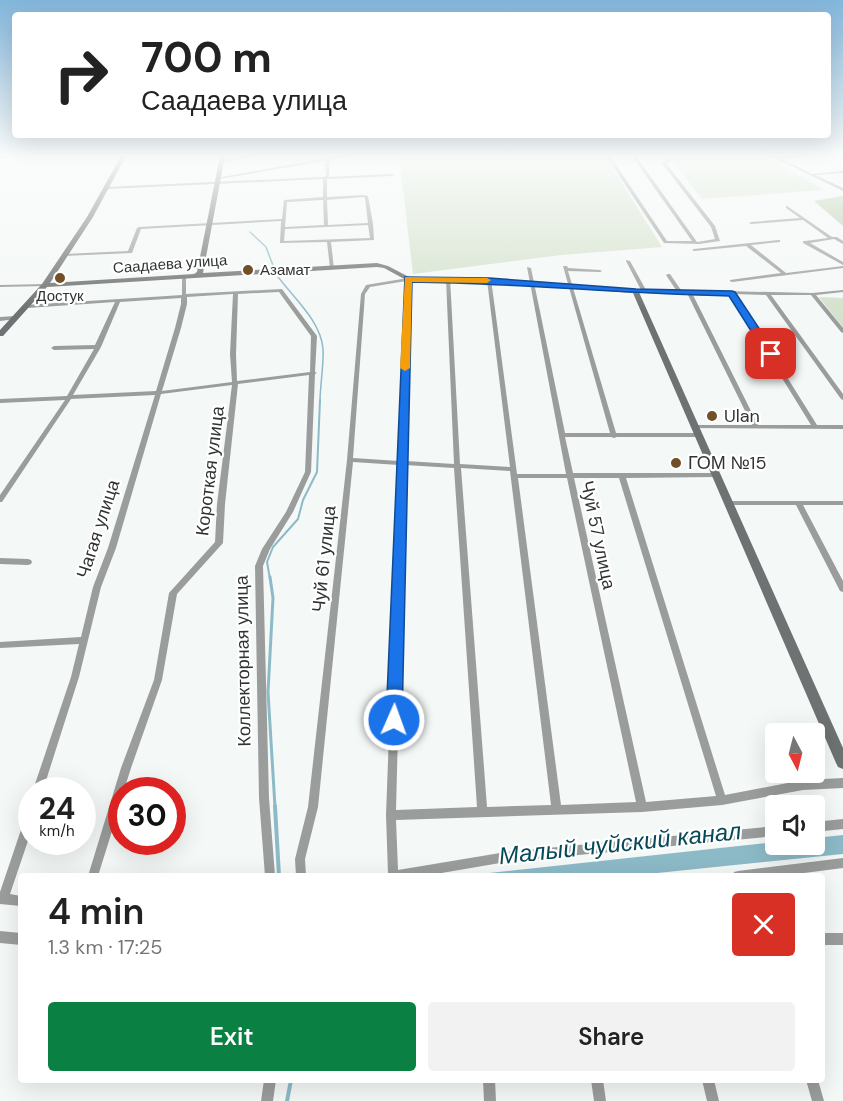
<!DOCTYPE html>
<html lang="en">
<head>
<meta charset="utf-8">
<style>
	:root { --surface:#fff; --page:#f2f2f2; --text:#222; --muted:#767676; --accent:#0b8043 }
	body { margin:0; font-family:"DM Sans",sans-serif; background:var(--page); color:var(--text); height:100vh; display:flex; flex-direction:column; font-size:22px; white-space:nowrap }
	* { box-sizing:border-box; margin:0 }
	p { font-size:20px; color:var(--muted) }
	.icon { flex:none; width:33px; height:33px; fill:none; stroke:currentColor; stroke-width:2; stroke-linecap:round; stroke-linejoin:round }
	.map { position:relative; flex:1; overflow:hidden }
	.drawer { position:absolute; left:18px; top:873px; width:807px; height:210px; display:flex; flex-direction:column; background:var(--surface); border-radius:6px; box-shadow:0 6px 24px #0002 }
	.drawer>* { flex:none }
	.banner { position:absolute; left:12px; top:12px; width:819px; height:126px; border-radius:6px; box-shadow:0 6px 24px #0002; background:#fff; color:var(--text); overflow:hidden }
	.needle { width:39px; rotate:173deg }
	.controls { position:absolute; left:765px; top:723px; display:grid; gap:12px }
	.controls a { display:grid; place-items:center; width:60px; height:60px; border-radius:6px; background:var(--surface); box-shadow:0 6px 24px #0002; font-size:30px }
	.speed { position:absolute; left:18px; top:777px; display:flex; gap:12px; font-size:30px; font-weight:700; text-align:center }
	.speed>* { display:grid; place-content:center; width:78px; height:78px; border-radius:50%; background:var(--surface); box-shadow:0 6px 24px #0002; line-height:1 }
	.speed small { font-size:15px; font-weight:400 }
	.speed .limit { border:9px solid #d22; background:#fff; color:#111 }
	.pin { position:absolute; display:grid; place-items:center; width:51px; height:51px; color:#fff; margin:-26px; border-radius:12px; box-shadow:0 3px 9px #0006 }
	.me { position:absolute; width:66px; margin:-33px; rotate:2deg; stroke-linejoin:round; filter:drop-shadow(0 0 4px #0008) }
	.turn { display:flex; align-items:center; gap:21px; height:126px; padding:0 30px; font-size:27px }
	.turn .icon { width:78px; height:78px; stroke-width:2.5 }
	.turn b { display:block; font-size:42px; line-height:51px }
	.round { display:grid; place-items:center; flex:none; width:63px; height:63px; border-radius:6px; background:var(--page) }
	.headline { display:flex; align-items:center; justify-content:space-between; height:102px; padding:0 30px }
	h1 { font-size:36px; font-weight:600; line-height:45px }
	.primary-button { display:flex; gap:12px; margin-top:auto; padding:12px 30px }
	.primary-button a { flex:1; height:69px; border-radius:6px; background:var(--accent); color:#fff; font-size:24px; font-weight:600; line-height:69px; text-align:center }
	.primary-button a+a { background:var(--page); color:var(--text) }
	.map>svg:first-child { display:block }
</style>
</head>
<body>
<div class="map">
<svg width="843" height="1101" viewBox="0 0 843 1101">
	<rect width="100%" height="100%" fill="#f4f8f7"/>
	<!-- green -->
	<path fill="#d5e2cd" d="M399,156H605L662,247L561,255L413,274Z
		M668,156H764L824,190L702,199Z
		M819,297L843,298V328Z"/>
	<!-- forest -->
	<path fill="#b6caa8" d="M843,196V226L814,201Z"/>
	<!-- water -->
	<path fill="#8dbac7" d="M843,835V854L628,876H462L775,842L776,844H814L815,838Z"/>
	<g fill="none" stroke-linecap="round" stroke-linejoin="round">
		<!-- stream-far3 -->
		<path stroke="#8dbac7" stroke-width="1.5" d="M250,232L266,247L274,268
			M276,274C292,297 321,320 323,349C324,364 320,386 320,401"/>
		<!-- stream-far2 -->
		<path stroke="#8dbac7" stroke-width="2" d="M270,579L267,562L273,547L298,519L303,500L317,472L320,400"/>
		<!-- stream-far1 -->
		<path stroke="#8dbac7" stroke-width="3" d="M270,577L273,598L268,692L275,807"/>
		<!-- stream -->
		<path stroke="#8dbac7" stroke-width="4" d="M275,806L279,876
			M287,1101L291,1080"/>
		<!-- street -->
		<path fill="#9b9d9d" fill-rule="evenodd" d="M242,156H250L221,164L219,163Z
			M337,156H347L329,160V177L392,174L394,175L392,176L327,179V197L364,195L368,196L373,224L374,240L331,242L334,269L330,268L327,242L280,243L281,221L141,229L132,253L64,256L62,255L64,254L128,251L137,228L139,227L282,219L284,200L323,197V179L107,189L105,188L106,187L324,177L326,176L325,161L219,179L217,178ZM364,197L365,198L368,223L328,225L327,200ZM323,200L324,225L285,227L287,202ZM368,225L370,238L284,241L285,229Z
			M606,156H610L667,241H692L632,156H636L697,242L715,239L711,227L661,162L666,161L663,156H667L671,162L666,163L715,226L720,241L699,244L664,243Z
			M771,156C784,156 798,156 813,156L782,159L812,174L843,171V173L815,175L843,188V191Z
			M787,206L832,237H837L843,241V244L834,239L810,243L843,262V265L803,243V241H805L828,238L803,220L751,224L749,223L751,222L800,218L786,208V206Z
			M778,240H780V242L751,245L786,273L843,266V268L732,282L730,281V280L781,273L746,246L694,251L692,250L694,249Z
			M626,260L630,261L646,290H676L666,275L668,274H670L681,290L812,293L843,290V292L816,295L843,328V333L841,332L811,295H771L843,394V400L841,399L766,295L735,294L817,425H843V429L693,428V426L695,425H752L687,293L680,294L678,293H645L634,292V290H641L626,261ZM692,293L730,294L811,425H758Z
			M563,266H567L568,268L600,270L602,271L600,272L568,271L616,433H698L701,435L698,437H617L614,438L611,437H565L573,473H716L719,475L716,477L626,478L725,795L803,780L843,778V788L803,790L722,805L642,812L396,820L398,870L506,852L776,826V836L506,862L424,876H387L388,874L386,815L399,465L353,462L318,807L305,859L306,876H296L295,859L308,807L347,460L361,294L366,285L408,278L410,279L406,461L454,464L446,279L450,278L460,464L510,467L487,280L491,279L517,474H566L527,267L531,268L565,433H610ZM406,281L399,461L353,458L365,294L370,287ZM405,465L454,468L477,807L396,810ZM461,468L510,471L551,805L487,807ZM518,478H567L636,802L561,805ZM574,478H619L716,796L646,802Z
			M182,277L186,278V294L282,289L317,336L315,372L317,373L315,374L311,472L293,512L270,549L263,566L269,798L275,876H265L259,798L255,566L262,549L286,512L305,472L309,375L238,384L225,504L223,543L177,594L162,680L131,768L124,790H122V799L98,876H88L121,768L154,680L169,593L215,542L217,504L232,385L161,394L116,548L101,587L79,677L43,790H33L71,677L79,644L0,648V642L81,637L93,587L108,548L155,395L71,399L2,502H0V495L65,400L0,403V399L67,396L94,349L54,350L51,348L54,346L95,345L115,302L27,308L24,306L25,305L182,295ZM279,292L311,336L310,372L237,381L236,354L238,294ZM233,294L230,354L232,382L162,391L181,328L187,304V297ZM181,298V304L175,328L156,391L73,395L101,347L120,302Z
			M45,284L47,285V286L0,287V285Z
			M15,316L17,317V319L0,321V317Z
			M727,501H843V505H803L843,581V592L840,591L796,505H727L725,503Z
			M0,558L28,559L31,560L32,562L31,564L28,565L0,564Z
			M32,807V829L10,894L21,896V906L0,904V892L27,812L28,809Z
			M843,819V829L814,832V822Z
			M843,858V868L781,876H733L734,872L738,871Z
			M0,931L21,933V945L0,943Z
			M822,933H843V945H822Z
			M264,1080H276L273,1101H261Z
			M483,1080H495L496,1101H484Z
			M591,1080H603L606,1101H594Z
			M702,1080H714L719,1101H707Z
			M806,1080H818L824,1101H812Z"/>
		<!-- secondary -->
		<path fill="#6f7272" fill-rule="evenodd" d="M0,156H12L0,159Z
			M121,156H126L93,217L50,283L194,274L197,272L220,156H225L203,273L377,263L388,266L409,277L489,278L638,290L843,748V769L838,767L836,763L633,293L489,282L408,281L384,268L377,267L47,287L3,336H0V330L42,284L87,217Z"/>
	</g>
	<!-- sky -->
	<linearGradient id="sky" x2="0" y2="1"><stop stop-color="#83b6db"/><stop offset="0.5" stop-color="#fafcfb"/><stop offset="1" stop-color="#fafcfb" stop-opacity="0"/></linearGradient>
	<rect width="843" height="310" fill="url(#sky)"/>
	<!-- route -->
	<path fill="#1a73e8" stroke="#114b97" stroke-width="1.5" d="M405,277L489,278L636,289L732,291L735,292L776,354L767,356L729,296C623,294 518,283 412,282L402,720L400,726L394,728L388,726L386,720Z"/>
	<!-- slow -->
	<path fill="#f59e0b" d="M405,277L487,278L491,280L487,283L412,282L410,368L405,371L400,368Z"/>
	<!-- markers -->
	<g fill="#714f27" stroke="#fff" stroke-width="2">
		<circle cx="248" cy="270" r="6"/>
		<circle cx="60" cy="278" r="6"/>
		<circle cx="712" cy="416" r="6"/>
		<circle cx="676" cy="463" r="6"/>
	</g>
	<g text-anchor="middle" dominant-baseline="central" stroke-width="4.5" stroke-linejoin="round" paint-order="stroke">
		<!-- far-street labels -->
		<g font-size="15" fill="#313332" stroke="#fff">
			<text transform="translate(170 264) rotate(-4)">Саадаева улица</text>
		</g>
		<!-- far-poi labels -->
		<g font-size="15" fill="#313332" stroke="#fff" text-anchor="start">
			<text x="260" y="270">Азамат</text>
			<text x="60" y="296" text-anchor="middle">Достук</text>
		</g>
		<!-- poi labels -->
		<g font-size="18" fill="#313332" stroke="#fff" text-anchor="start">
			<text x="724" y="416">Ulan</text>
			<text x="688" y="463">ГОМ №15</text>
		</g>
		<!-- street labels -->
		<g font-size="18" fill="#313332" stroke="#fff">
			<text transform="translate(210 471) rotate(-83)">Короткая улица</text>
			<text transform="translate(98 529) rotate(-72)">Чагая улица</text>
			<text transform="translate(598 535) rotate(78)">Чуй 57 улица</text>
			<text transform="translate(324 559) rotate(-84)">Чуй 61 улица</text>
			<text transform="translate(243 661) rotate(-91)">Коллекторная улица</text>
		</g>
		<!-- near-water labels -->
		<g font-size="24" font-style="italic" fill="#064958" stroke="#fff">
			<text transform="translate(620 843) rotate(-6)">Малый чуйский канал</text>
		</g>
	</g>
</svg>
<div class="controls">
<a><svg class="needle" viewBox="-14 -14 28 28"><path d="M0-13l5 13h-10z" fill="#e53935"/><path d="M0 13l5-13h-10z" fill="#767676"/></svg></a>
<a><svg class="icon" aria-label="sound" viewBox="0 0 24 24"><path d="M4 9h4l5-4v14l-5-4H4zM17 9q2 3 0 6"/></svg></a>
</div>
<div class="speed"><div>24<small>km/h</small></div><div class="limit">30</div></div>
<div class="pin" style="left:771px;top:354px;background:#d93025"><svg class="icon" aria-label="arrive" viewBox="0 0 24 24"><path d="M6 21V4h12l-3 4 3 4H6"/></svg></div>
<svg class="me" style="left:394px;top:720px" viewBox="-20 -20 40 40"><circle r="17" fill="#1a73e8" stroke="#fff" stroke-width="3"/><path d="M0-11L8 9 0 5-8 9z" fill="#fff"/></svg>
<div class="banner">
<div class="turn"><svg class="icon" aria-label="right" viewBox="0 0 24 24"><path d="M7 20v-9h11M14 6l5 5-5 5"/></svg><div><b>700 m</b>Саадаева улица</div></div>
</div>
<section class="drawer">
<div class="headline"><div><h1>4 min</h1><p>1.3 km · 17:25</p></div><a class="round" style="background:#d93025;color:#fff"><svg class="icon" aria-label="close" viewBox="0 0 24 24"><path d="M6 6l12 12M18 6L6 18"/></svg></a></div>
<div class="primary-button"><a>Exit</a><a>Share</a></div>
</section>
</div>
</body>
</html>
